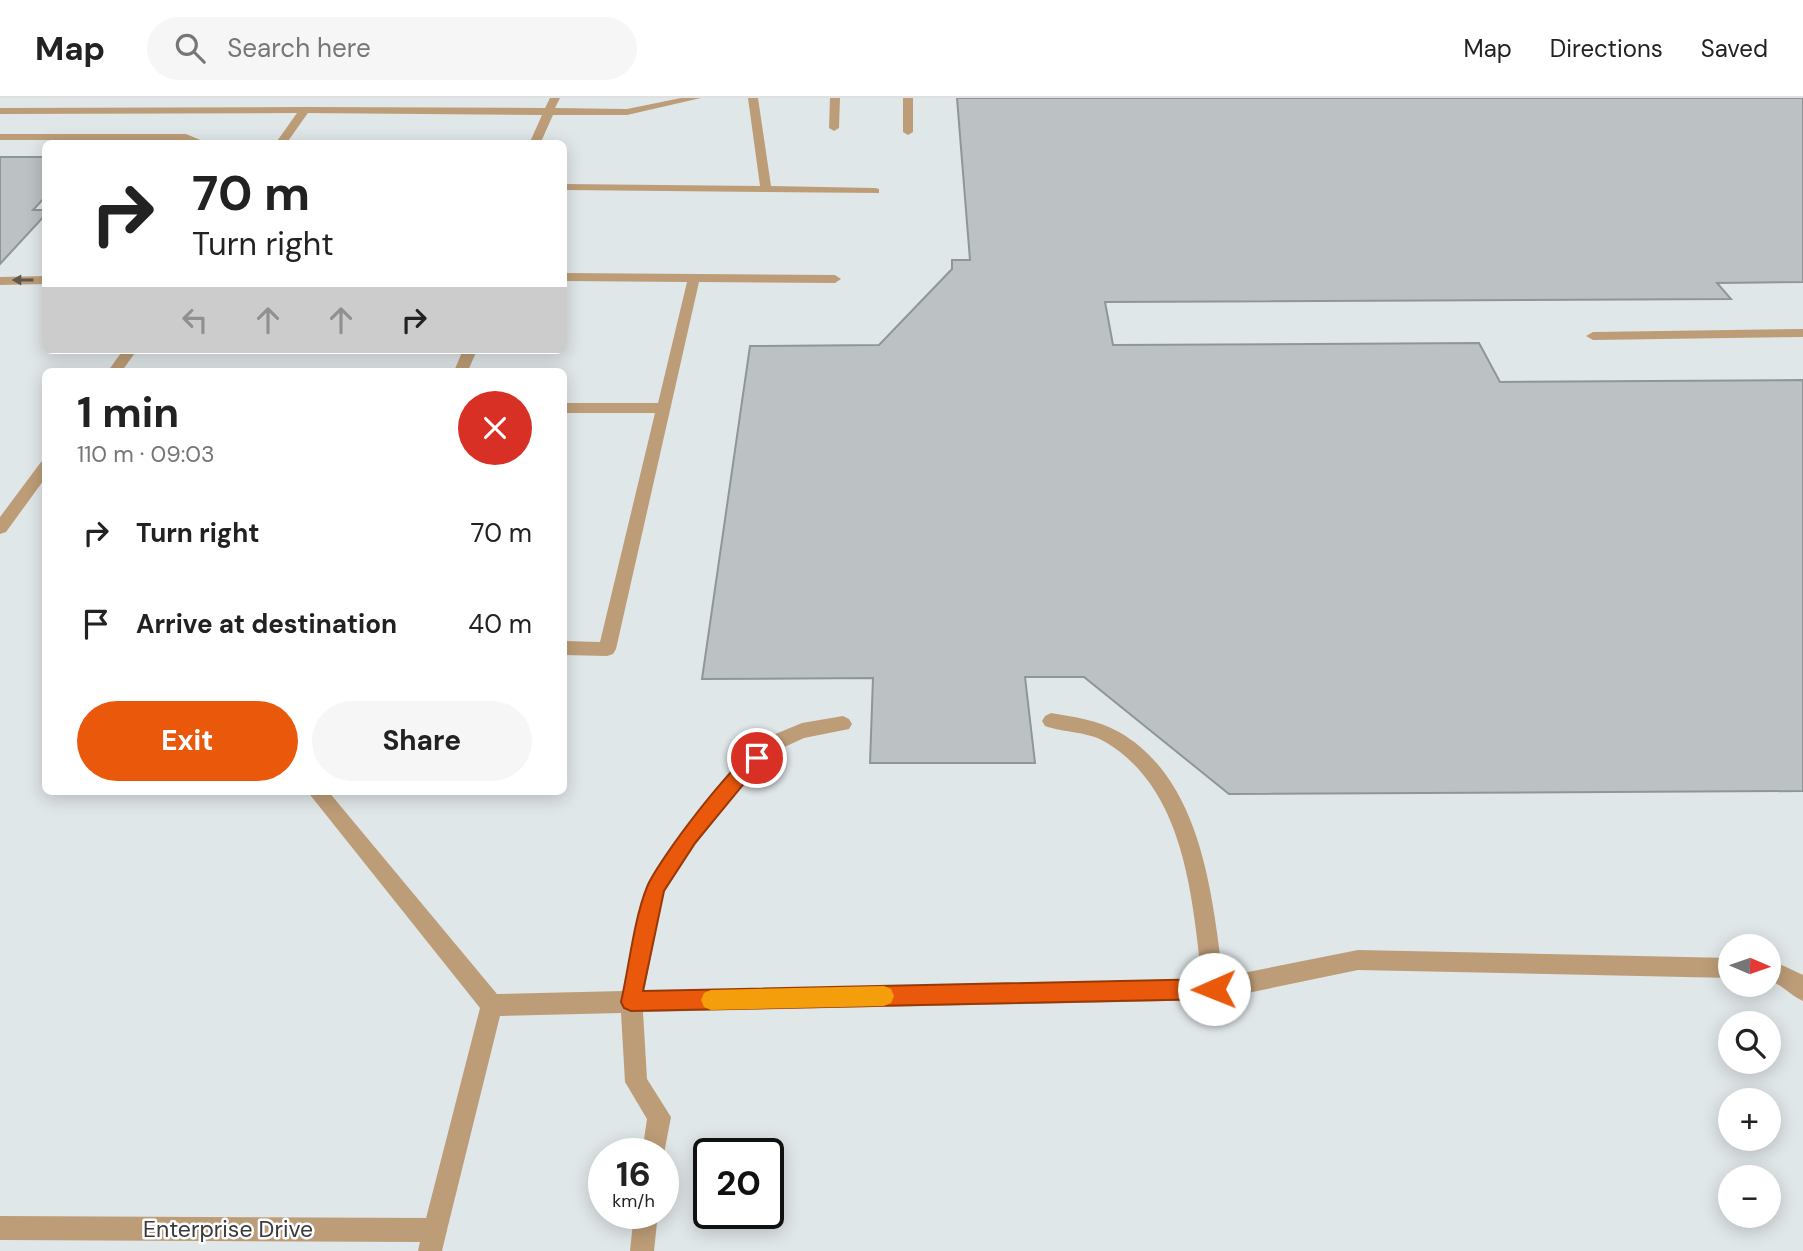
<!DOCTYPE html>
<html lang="en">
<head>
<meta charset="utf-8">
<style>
	:root { --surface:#fff; --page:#f6f6f6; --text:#222; --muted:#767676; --line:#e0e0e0; --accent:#ea580c }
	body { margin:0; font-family:"DM Sans",sans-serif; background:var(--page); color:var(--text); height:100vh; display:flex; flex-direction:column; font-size:26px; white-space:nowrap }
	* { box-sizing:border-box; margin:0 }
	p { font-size:23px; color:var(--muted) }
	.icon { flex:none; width:38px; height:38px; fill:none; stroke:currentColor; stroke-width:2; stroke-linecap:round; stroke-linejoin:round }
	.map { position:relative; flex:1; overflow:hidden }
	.panel { position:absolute; left:42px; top:270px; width:525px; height:427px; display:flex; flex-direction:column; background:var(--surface); border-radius:10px; box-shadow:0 4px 18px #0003 }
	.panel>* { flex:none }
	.hud { position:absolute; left:42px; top:42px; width:525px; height:214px; border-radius:10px; box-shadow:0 4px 18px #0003; background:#fff; color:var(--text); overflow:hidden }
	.needle { width:46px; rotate:92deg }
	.buttons { position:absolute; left:1718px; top:836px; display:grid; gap:14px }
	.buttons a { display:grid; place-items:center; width:63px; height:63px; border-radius:50%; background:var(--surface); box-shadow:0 4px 18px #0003; font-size:35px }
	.speed { position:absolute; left:588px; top:1040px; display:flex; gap:14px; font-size:35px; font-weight:700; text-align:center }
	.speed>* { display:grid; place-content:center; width:91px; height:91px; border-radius:50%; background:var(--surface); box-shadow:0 4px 18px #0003; line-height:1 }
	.speed small { font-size:18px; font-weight:400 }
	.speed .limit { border:4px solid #111; border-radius:10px; background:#fff; color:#111 }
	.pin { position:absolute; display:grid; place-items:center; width:60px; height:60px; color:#fff; margin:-30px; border:4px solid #fff; border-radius:50%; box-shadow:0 2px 7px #0007 }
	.me { position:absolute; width:77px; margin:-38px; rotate:269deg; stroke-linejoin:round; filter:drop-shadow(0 0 5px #0008) }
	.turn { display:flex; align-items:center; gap:24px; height:147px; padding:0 35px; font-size:32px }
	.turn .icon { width:91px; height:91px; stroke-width:2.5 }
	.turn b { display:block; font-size:49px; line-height:60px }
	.lanes { display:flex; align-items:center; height:66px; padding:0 35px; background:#0003; justify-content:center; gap:35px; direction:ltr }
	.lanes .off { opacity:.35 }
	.round { display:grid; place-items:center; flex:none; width:74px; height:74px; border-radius:37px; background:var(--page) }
	.overview { display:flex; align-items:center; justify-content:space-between; height:119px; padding:0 35px }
	h1 { font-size:42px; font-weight:700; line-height:52px }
	.button { display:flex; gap:14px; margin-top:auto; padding:14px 35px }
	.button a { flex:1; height:80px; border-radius:42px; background:var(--accent); color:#fff; font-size:28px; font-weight:700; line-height:80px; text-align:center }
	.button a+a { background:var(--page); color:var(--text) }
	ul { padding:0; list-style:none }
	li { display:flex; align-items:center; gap:21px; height:91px; padding:0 35px }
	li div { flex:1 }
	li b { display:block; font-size:26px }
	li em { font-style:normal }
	header { display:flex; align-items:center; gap:42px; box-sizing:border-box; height:98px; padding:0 35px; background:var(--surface); border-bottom:2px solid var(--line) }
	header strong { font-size:33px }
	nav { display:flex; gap:38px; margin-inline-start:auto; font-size:24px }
	.search { width:490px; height:63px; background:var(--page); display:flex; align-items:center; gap:18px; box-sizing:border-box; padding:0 24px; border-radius:38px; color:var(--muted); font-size:26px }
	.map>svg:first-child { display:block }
</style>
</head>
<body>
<header>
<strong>Map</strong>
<div class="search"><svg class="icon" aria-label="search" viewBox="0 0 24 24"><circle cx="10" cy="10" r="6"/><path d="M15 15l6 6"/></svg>Search here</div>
<nav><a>Map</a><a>Directions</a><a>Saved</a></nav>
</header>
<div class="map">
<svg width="1803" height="1153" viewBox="0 0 1803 1153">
	<rect width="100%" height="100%" fill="#e0e7e9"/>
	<!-- building -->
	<path fill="#bcc2c4" stroke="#909698" stroke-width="2" d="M957,0H1803V184L1717,185L1731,201L1105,204L1113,247L1479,245L1500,284L1803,282V693L1229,696L1084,579H1025L1035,665H870L873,580L702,581L750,248L879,247L952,171V162H970Z
		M0,59H46V98L33,112H46V116L0,166Z"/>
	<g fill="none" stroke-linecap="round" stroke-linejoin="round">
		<!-- lane -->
		<path fill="#bd9d78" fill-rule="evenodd" d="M550,0H560L555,10L627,11L681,0H701L627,17H553L540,46H529L542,17L305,15L300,12L305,9L545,10Z
			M748,0H758L771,88L875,90L879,91V95L564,92V86L760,88Z
			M830,0H840L839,30L834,33L829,30Z
			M903,0H913V34L908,37L903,34Z
			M0,36H186L210,46H194L185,42H0Z
			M564,175L835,177L841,181L835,185L699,184L616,551L613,556L607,558L564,557V543L600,544L655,315H564V305H658L687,184L564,183Z
			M46,178V186L0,187V179Z
			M1803,231V239L1593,242L1586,238L1593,234Z
			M463,252H477L468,273H454Z
			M1051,615C1074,619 1098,622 1119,634C1201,681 1212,794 1223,879L1358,852L1731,860V880L1358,872L1214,902L643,914L647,981L671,1019L663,1061V1055H642L647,1021L625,984L621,915L500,918L447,1132L444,1141L435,1144L426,1141L423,1132L480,910L307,693H328L497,896L623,893L648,784L682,734L733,669L768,639L802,625L843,618L849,621L852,626L849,631L804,640L780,651L747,681L696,746L664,794L644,893L1202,881C1192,798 1185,693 1107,645C1088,633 1065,635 1045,628L1042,623L1045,618Z
			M1769,861L1803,877V903C1791,898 1782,887 1769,882Z
			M634,1115H658L654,1153H630Z"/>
		<!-- street -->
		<path fill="#bd9d78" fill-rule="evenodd" d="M0,10L305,9L310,12L286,46H275L297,15L0,16Z
			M123,252H137L122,273H108Z
			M46,363V379L6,434L0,436V419L41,364Z
			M0,1118L435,1120L444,1123L447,1132L442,1153H418L420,1144L0,1142Z"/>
	</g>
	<!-- one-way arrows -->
	<defs><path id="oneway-solid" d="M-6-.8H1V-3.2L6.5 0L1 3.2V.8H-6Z" transform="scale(1.75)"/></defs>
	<use fill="#60584d" href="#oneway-solid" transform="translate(23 182) rotate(180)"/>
	<!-- route -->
	<path fill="#ea580c" stroke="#983908" stroke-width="2" d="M757,653L763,655L765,660L695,745L664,793L643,893L1214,881L1221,884L1224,891L1221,898L1214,901L631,913L624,910L621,904C629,869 634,821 647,789C657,764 734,661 757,653Z"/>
	<!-- slow -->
	<path fill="#f59e0b" d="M884,888L891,891L894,898L891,905L884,908L711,912L704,909L701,902L704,895L711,892Z"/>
	<g text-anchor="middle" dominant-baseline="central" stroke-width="5" stroke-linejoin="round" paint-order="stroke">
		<!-- near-street labels -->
		<g font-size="23" fill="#383a3b" stroke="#fff">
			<text x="228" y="1131">Enterprise Drive</text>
		</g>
	</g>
</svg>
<div class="buttons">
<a><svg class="needle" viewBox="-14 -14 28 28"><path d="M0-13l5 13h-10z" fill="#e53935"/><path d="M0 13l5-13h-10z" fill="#767676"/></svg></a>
<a><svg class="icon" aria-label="search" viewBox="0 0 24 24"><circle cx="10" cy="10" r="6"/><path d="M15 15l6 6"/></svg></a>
<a>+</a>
<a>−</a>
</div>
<div class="speed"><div>16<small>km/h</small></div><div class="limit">20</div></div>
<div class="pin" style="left:757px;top:660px;background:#d93025"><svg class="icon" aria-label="arrive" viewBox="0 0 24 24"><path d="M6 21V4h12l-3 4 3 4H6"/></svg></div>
<svg class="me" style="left:1214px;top:891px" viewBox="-20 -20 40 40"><circle r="19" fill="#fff"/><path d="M0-13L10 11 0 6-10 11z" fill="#ea580c"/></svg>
<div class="hud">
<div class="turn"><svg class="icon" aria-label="right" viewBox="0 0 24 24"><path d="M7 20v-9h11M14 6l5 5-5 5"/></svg><div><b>70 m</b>Turn right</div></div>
<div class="lanes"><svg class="icon off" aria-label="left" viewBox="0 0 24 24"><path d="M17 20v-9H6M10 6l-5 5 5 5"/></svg><svg class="icon off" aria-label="ahead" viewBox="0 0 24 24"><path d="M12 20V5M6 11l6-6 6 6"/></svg><svg class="icon off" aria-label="ahead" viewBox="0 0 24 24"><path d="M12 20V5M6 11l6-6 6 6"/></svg><svg class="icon" aria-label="right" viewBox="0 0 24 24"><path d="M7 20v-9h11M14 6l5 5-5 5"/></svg></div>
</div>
<section class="panel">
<div class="overview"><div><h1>1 min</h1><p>110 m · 09:03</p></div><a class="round" style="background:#d93025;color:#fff"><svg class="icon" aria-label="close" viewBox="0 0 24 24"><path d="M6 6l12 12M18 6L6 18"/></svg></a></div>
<ul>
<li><svg class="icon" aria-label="right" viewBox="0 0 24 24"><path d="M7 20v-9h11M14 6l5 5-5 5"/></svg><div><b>Turn right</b></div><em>70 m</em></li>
<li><svg class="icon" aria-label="arrive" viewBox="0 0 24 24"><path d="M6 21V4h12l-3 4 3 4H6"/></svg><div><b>Arrive at destination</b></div><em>40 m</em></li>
</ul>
<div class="button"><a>Exit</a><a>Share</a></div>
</section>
</div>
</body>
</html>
